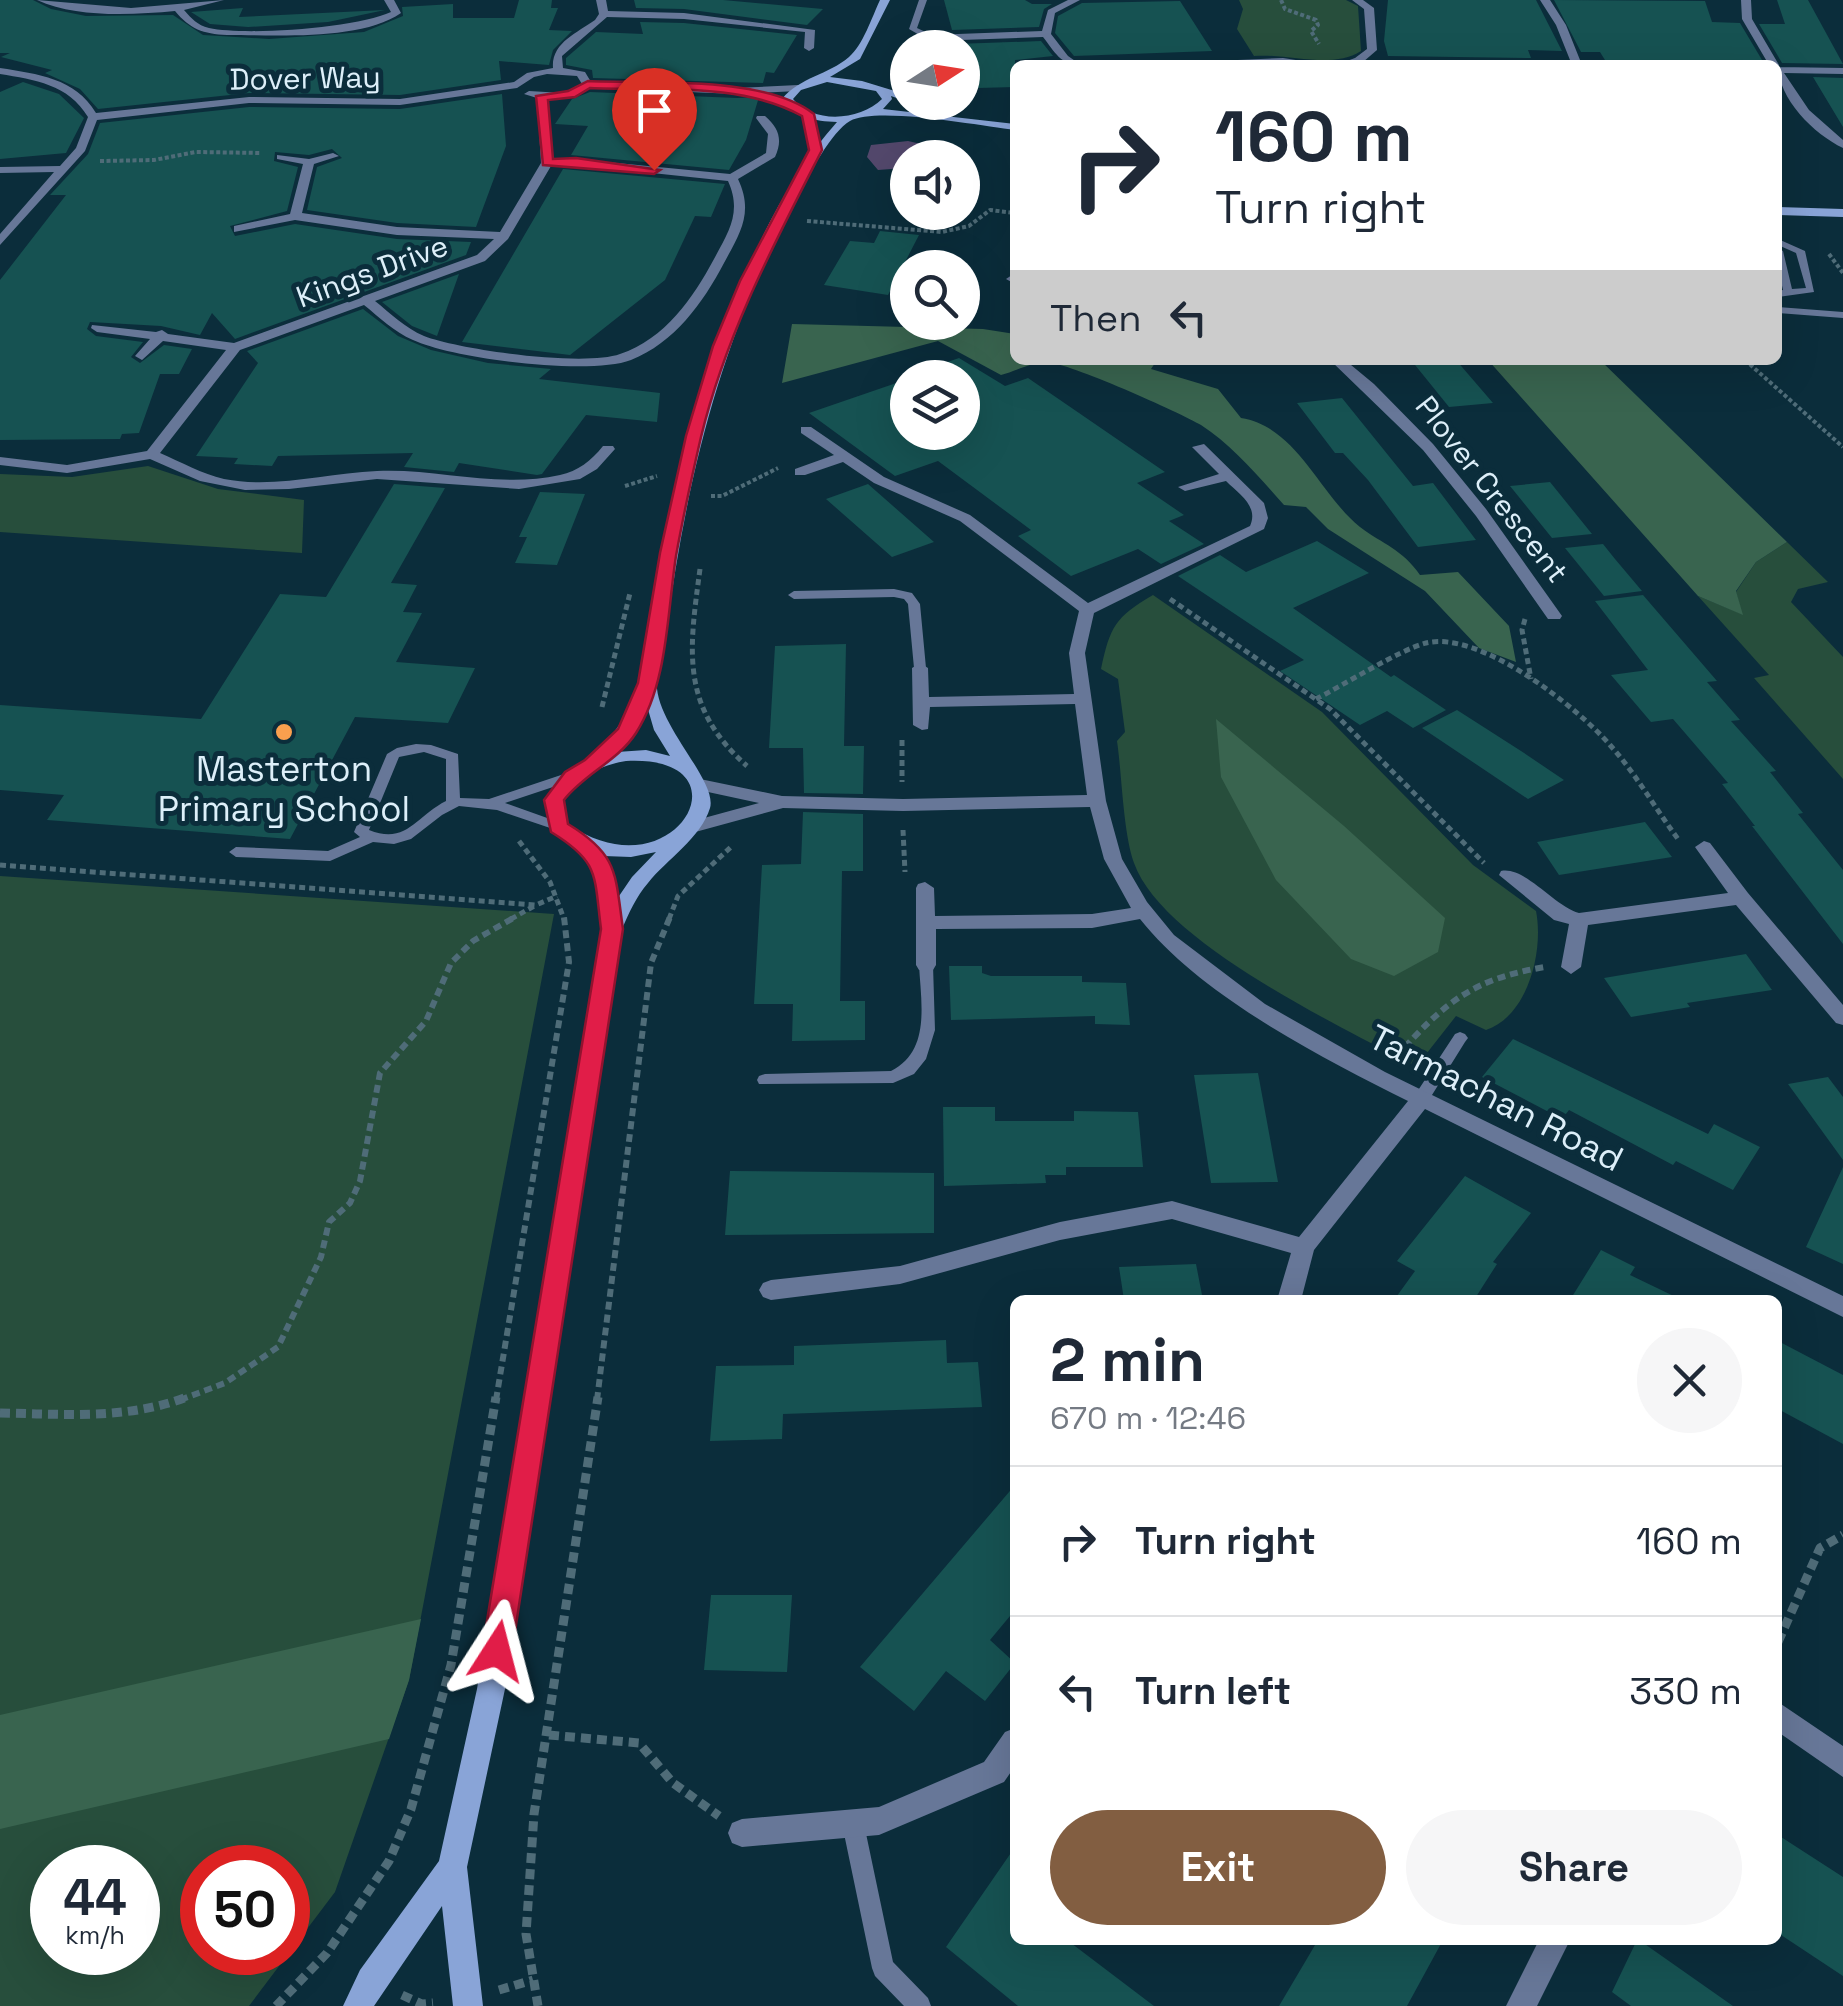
<!DOCTYPE html>
<html lang="en">
<head>
<meta charset="utf-8">
<style>
	:root { --surface:#fff; --page:#f6f6f7; --text:#1f2937; --muted:#747a83; --line:#e0e1e3; --accent:#825e41 }
	body { margin:0; font-family:"Space Grotesk",sans-serif; background:var(--page); color:var(--text); height:100vh; display:flex; flex-direction:column; font-size:38px; white-space:nowrap }
	* { box-sizing:border-box; margin:0 }
	p { font-size:32px; color:var(--muted) }
	.icon { flex:none; width:55px; height:55px; fill:none; stroke:currentColor; stroke-width:2; stroke-linecap:round; stroke-linejoin:round }
	.map { position:relative; flex:1; overflow:hidden }
	.drawer { position:absolute; left:1010px; top:1295px; width:772px; height:650px; display:flex; flex-direction:column; background:var(--surface); border-radius:15px; box-shadow:0 10px 40px #0002 }
	.drawer>* { flex:none }
	.banner { position:absolute; left:1010px; top:60px; width:772px; height:305px; border-radius:15px; box-shadow:0 10px 40px #0002; background:#fff; color:var(--text); overflow:hidden }
	.needle { width:65px; rotate:78deg }
	.controls { position:absolute; left:890px; top:30px; display:grid; gap:20px }
	.controls a { display:grid; place-items:center; width:90px; height:90px; border-radius:50%; background:var(--surface); box-shadow:0 10px 40px #0002; font-size:50px }
	.speed { position:absolute; left:30px; top:1845px; display:flex; gap:20px; font-size:50px; font-weight:700; text-align:center }
	.speed>* { display:grid; place-content:center; width:130px; height:130px; border-radius:50%; background:var(--surface); box-shadow:0 10px 40px #0002; line-height:1 }
	.speed small { font-size:25px; font-weight:400 }
	.speed .limit { border:15px solid #d22; background:#fff; color:#111 }
	.pin { position:absolute; display:grid; place-items:center; width:85px; height:85px; color:#fff; margin:-102px -42px; border-radius:50% 50% 50% 0; rotate:-45deg; box-shadow:0 0 10px #0007 }
	.pin .icon { rotate:45deg }
	.me { position:absolute; width:110px; margin:-55px; rotate:9deg; stroke-linejoin:round; filter:drop-shadow(0 0 8px #0008) }
	.turn { display:flex; align-items:center; gap:35px; height:210px; padding:0 40px; font-size:45px }
	.turn .icon { width:130px; height:130px; stroke-width:2.5 }
	.turn b { display:block; font-size:70px; line-height:85px }
	.then { display:flex; align-items:center; height:95px; padding:0 40px; background:#0003; gap:20px; font-size:38px }
	.round { display:grid; place-items:center; flex:none; width:105px; height:105px; border-radius:52px; background:var(--page) }
	.summary { display:flex; align-items:center; justify-content:space-between; height:170px; padding:0 40px }
	h1 { font-size:60px; font-weight:700; line-height:75px }
	.primary-button { display:flex; gap:20px; margin-top:auto; padding:20px 40px }
	.primary-button a { flex:1; height:115px; border-radius:60px; background:var(--accent); color:#fff; font-size:40px; font-weight:700; line-height:115px; text-align:center }
	.primary-button a+a { background:var(--page); color:var(--text) }
	ul { padding:0; list-style:none }
	li { display:flex; align-items:center; gap:30px; height:150px; padding:0 40px; border-top:2px solid var(--line) }
	li div { flex:1 }
	li b { display:block; font-size:38px }
	li em { font-style:normal }
	.map>svg:first-child { display:block }
</style>
</head>
<body>
<div class="map">
<svg width="1843" height="2006" viewBox="0 0 1843 2006">
	<rect width="100%" height="100%" fill="#0b2d3b"/>
	<!-- green -->
	<path fill="#274e3c" fill-rule="evenodd" d="M1239,0H1346L1358,6L1361,51C1331,70 1289,53 1254,56L1237,29L1243,9Z
		M148,466L218,489L304,500L302,553L0,532V474L72,477Z
		M1787,542L1828,582L1798,589L1791,602L1843,657V779L1754,678L1769,675L1698,596L1742,614L1736,592L1756,562Z
		M1153,595L1322,712L1473,865L1536,911C1544,951 1528,1016 1486,1030L1456,1016L1416,1067C1343,1027 1162,943 1134,863C1123,832 1122,775 1117,741L1125,732L1118,679L1101,669C1110,627 1115,617 1153,595Z
		M0,876L554,914L409,1680L335,1892L249,2006H0ZM52,1868H138V1952H52ZM202,1868H288V1952H202Z"/>
	<!-- forest -->
	<path fill="#39644f" d="M792,324L983,329L1015,334V360H1157L1151,369L1218,389L1241,418C1297,427 1319,494 1360,527C1384,545 1402,549 1420,575L1458,572L1509,626L1516,662L1479,648L1425,591L1328,529L1306,507L1284,505C1259,477 1232,445 1201,425C1181,413 1063,360 1045,362C1031,363 1015,371 1001,375L938,341L782,383Z
		M1488,360H1600L1787,542L1756,562L1736,591L1743,615L1698,596Z
		M1216,719L1344,826L1445,918L1438,952L1394,976L1351,959L1276,880L1221,777Z
		M421,1619L409,1680L389,1739L0,1829V1715Z"/>
	<!-- water -->
	<path fill="#53486c" d="M908,141L943,149L932,157L908,158L904,168L878,170L867,157L871,145Z"/>
	<!-- building -->
	<path fill="#165252" d="M0,0H33L51,9L86,16L173,15L203,35L269,39L364,32L403,16L402,7L453,4V18H514L519,0H552L551,8H558L549,30L572,31L553,50L549,65L499,61L501,80L400,95L249,93L98,109L80,89L45,73L52,70L1,57L10,53H0Z
		M634,0H723L823,9L807,25L684,9L636,8Z
		M944,0H1025L1032,4H1052L1044,9L1039,27L952,30Z
		M1388,0H1536L1562,51L1528,50L1531,58L1388,56L1384,41Z
		M1554,0L1705,1L1712,22L1740,23L1765,65H1608L1600,52H1581Z
		M1777,0H1808L1843,64L1782,63L1759,24H1785Z
		M1180,1L1212,51L1074,56L1055,33L1058,16L1082,3Z
		M243,8L239,17L385,10L328,22L248,27L210,24L191,12Z
		M640,22L684,23L797,35L774,73L766,72L763,83L593,78L592,70L566,65V58L596,32L643,34Z
		M1041,41L1053,56L1015,60V87L978,88L973,76L962,77V48L956,44Z
		M1813,77L1843,78V127Z
		M23,82L59,94L84,118L66,153L0,159V92Z
		M590,92L737,98L759,97L746,140L729,170L571,155L588,126L555,124L572,99Z
		M502,94L506,146L476,227L397,223L307,210L317,167L342,158L332,149L309,155L275,152L274,161L298,167L287,211L230,226L235,236L295,224L397,239L471,242L466,255L235,339L212,313L200,335L161,326L90,322L87,329L96,336L143,342L131,357L140,363L164,345L192,349L179,374H160L139,433L122,434L120,439L0,440V280L66,195H50L88,154L100,123L249,107L400,109Z
		M563,169L725,184L711,217L695,216L665,280L570,355L462,342Z
		M880,231L919,235L888,295L824,285L850,241L874,243Z
		M459,274L437,336L412,326L382,302Z
		M363,309L398,336L431,350L488,363L551,369L539,379L660,393L657,422L586,415L542,474L537,475L459,463L454,472L404,467L413,453L278,456L272,466L234,464L238,458L196,456L258,363L247,351Z
		M959,358L1005,386L1028,378L1165,472L1137,483L1184,515L1169,521L1204,544L1161,564L1138,549L1071,576L1018,536L1031,530L938,461L895,476L809,413L908,379V432H962V378L910,375Z
		M1411,360H1456L1493,403L1449,407Z
		M1342,398L1413,486L1433,483L1476,540L1418,547L1368,480L1343,453H1335L1297,403Z
		M1550,482L1592,534L1552,538L1510,486Z
		M394,484L445,488L391,583L417,585L403,612L422,613L396,662L475,668L448,723L355,717L290,839L47,820L64,795L0,790V705L201,719L280,594L326,597Z
		M868,484L934,542L892,557L826,499Z
		M540,492L585,494L557,565L515,563L527,537H519Z
		M1317,541L1369,573L1293,608L1391,677L1394,675L1446,710L1413,728L1387,711L1360,725L1280,671L1304,660L1178,576L1220,555L1246,572Z
		M1603,544L1615,559L1642,591L1604,596L1565,548Z
		M1643,595L1717,681L1707,682L1740,720L1731,721L1776,771L1770,772L1803,813L1798,814L1843,870V944L1752,826H1755L1722,784L1728,783L1673,719L1651,722L1611,675L1648,670L1595,601Z
		M846,644L844,746H864L863,794L804,793L803,748H769L775,646Z
		M1457,710L1521,751L1564,780L1528,799L1422,728Z
		M803,812L863,814V871H842L840,1001H865V1040L792,1041L793,1004H754L762,865L801,864Z
		M1645,822L1672,857L1559,875L1537,842Z
		M1746,954L1772,990L1687,1003L1690,1007L1631,1017L1604,978Z
		M949,966H982V973L991,976H1082V982L1126,983L1130,1025L1095,1024V1016L951,1020Z
		M1513,1039L1708,1134L1714,1124L1760,1147L1733,1190L1676,1161L1673,1165L1569,1110L1562,1119L1482,1077Z
		M1258,1073L1278,1182L1211,1183L1194,1075Z
		M1828,1077L1843,1097V1160L1788,1084Z
		M943,1107H995V1121H1074V1111L1138,1112L1143,1167H1066V1175H1045L1046,1183L944,1186Z
		M1843,1167V1264L1806,1247Z
		M730,1171L934,1173V1233L725,1235Z
		M1465,1176L1531,1213L1493,1262L1497,1264L1474,1300H1394L1415,1271L1397,1261Z
		M1601,1250L1635,1267L1630,1275L1682,1300H1570Z
		M1196,1264L1203,1300H1124L1119,1267Z
		M946,1340L947,1363L978,1362L982,1407L783,1414L782,1439L710,1441L716,1366L794,1365V1346Z
		M1778,1341L1843,1375V1444L1778,1409Z
		M1015,1485V1610L990,1640L1015,1663L985,1701L946,1671L914,1711L860,1667Z
		M711,1595H792L787,1672L704,1670Z
		M1778,1835L1843,1877V1976L1778,1933Z
		M1015,1847V1940H1067L1154,2006H1018L946,1947Z
		M1318,1940H1443L1407,2006H1279Z
		M1637,1940H1639L1733,2006H1631L1612,1992Z"/>
	<g fill="none" stroke-linecap="round" stroke-linejoin="round">
		<!-- path-far3 -->
		<path stroke="#4f6c78" stroke-width="4" stroke-dasharray="4 2.5" stroke-linecap="butt" d="M1281,0L1285,9L1316,20L1318,25L1311,31L1319,44
			M100,161L154,160L196,152L261,153
			M807,221L942,232L969,226L990,210L1015,213
			M1829,254L1843,273
			M1745,360L1843,447
			M625,486L657,476
			M711,496H722L778,468"/>
		<!-- path-far2 -->
		<path stroke="#4f6c78" stroke-width="5" stroke-dasharray="6 4" stroke-linecap="butt" d="M700,569C689,651 680,707 747,766
			M1170,599L1330,709L1484,863
			M1525,619L1522,630L1531,679
			M1316,699C1342,686 1401,649 1426,643C1480,630 1577,707 1610,745C1636,774 1655,808 1678,839
			M602,707L630,593
			M902,740V782
			M903,830L905,872
			M519,841L550,882L564,919
			M0,865L536,905L557,896
			M511,919L536,905
			M669,919L678,896L732,846"/>
		<!-- path-far1 -->
		<path stroke="#4f6c78" stroke-width="6" stroke-dasharray="8 5" stroke-linecap="butt" d="M1396,1057C1444,1003 1472,979 1545,967
			M180,1400L225,1383L278,1347L321,1257L329,1222L350,1203L360,1181L380,1073L426,1021L451,963L473,941L515,917
			M496,1400L569,962L564,917
			M597,1400L651,963L670,917"/>
		<!-- path -->
		<path stroke="#4f6c78" stroke-width="9" stroke-dasharray="10 6" stroke-linecap="butt" d="M0,1413C63,1414 127,1420 187,1397
			M1778,1642L1820,1548L1843,1535
			M549,1735L639,1743L673,1783L719,1816
			M499,1990L533,1980
			M402,1995L422,2004L433,2003
			M276,2006L327,1953L389,1861L411,1809L451,1665L496,1397
			M538,2006L526,1934L534,1814L598,1397"/>
		<!-- lane -->
		<path fill="#677798" fill-rule="evenodd" d="M919,0H927L917,28L934,36V40H928L909,29Z
			M962,89L969,92V96L962,95Z
			M1778,239L1805,251L1814,292L1778,297V291L1783,290L1778,268V248L1783,251L1792,289L1806,288L1796,253L1778,245Z
			M1778,307L1843,312V318L1778,313Z
			M894,589L912,593L920,604L926,668L924,671L920,672L914,668L908,604L904,599L894,597L794,599L788,595L794,591Z
			M416,744L431,745L458,754L460,798L489,799L567,773H577L579,776L577,779L505,803L564,824L566,827L559,831L497,810L459,806L442,815L411,839L394,844L373,842L330,861L236,857L229,852L236,847L328,851L360,837L354,832L387,754L397,748ZM424,752L446,759V801C416,816 407,845 369,830L399,757Z
			M926,960L933,965L935,1030L926,1059L914,1074L893,1083L759,1084L757,1080L759,1076L765,1074L891,1071C931,1051 921,1003 919,965Z
			M1460,1032L1465,1034L1468,1038L1465,1042L1427,1103H1415L1413,1099L1415,1095L1455,1034Z
			M853,1813L861,1816L864,1824L893,1962L928,1998L931,2006H904L875,1976L872,1968L842,1824L845,1816Z"/>
		<!-- street -->
		<path fill="#677798" fill-rule="evenodd" d="M37,0L131,8L224,0L184,10C192,19 197,25 209,28C246,36 357,28 391,12L384,0H394L401,13C361,41 275,35 227,35C203,34 190,29 175,11C132,15 76,18 37,0Z
			M596,0H606L608,11L684,13L815,30L814,48L809,51L804,48L805,32L684,19L607,17L562,56L563,68L585,72L591,82L737,88L798,85L803,88L798,91L737,94L589,88L563,99L547,98L552,159H576L730,174L766,153L768,134L756,118L757,116H765C779,128 783,140 775,157L738,179C754,213 740,233 724,263C703,303 674,343 631,360C589,376 454,359 413,340C394,332 379,317 364,305L240,350L160,453C181,462 202,474 224,479C275,489 326,473 377,471C437,468 499,489 560,475C578,471 591,461 603,446H613L615,449L597,469L580,479L519,489L377,479L289,489L245,490L200,481L150,459L67,473L0,465V457L67,465L147,451L226,350L163,341L142,360L135,356L150,339L97,332L91,328L92,325L156,332L162,330L168,334L234,343L477,255L494,239L397,235L295,220L234,232V226L290,214L303,164L277,159V155L309,159L333,153L339,156L314,164L302,213L397,227L500,232L541,163L537,98L524,94L529,91L562,93L582,84L577,76L547,74L534,77L517,88L400,105L249,103L97,120L85,151L0,245V234L54,172L0,173V167L60,166L76,148L88,117C68,84 35,80 0,74V68C38,74 75,78 96,113L249,97L400,99L514,82L527,73L553,68C551,43 577,33 595,20L599,14ZM576,165L728,181C742,212 729,231 714,259C693,298 665,339 620,354C584,367 460,350 424,336C405,328 390,313 375,301L485,261L508,239L551,166Z
			M1068,0H1080L1055,13L1051,34L1068,56L1081,65C1060,65 1055,52 1043,37L933,41L920,48H907L931,35L1042,31L1048,10Z
			M1352,0H1363L1374,8L1377,50L1363,62L1336,65L1355,58L1367,49L1364,9Z
			M1540,0H1550L1566,25L1582,65H1572L1556,25Z
			M1741,0H1751L1752,19L1779,65L1778,67L1843,68V74L1784,73L1809,110L1843,140V148C1814,134 1778,99 1778,65H1769L1742,19Z
			M1283,58L1328,65H1187L1192,62Z
			M1012,275L1015,276V284L1006,279Z
			M1330,360H1345L1374,384L1433,444L1486,509L1562,616L1560,619H1548L1476,516L1423,450Z
			M801,427H811L884,477L970,515L1088,603L1250,526C1259,506 1239,494 1226,481L1185,491L1178,487L1219,474L1192,447L1204,444L1264,503L1268,518L1264,529L1094,613L1085,653L1106,801L1122,859L1147,902L1174,935L1265,1004L1385,1072L1843,1296V1317L1425,1109L1314,1250L1301,1300H1277L1291,1253L1172,1219L1060,1240L900,1284L771,1300L763,1297L759,1290L763,1283L771,1280L900,1266L1060,1222L1172,1201L1299,1237L1408,1101C1320,1057 1201,996 1140,919L1092,928L936,929V965L933,970H919L916,965V888L918,884L925,882L934,888L935,916L1092,914L1131,908L1104,859L1090,807L903,811L783,808L688,834L682,832L679,828L682,824L759,803L694,789L691,785L694,781L700,779L782,796L903,799L1087,795L1075,704L930,707L928,729L922,730L913,725L912,668L920,663L928,668L929,697L1074,694L1069,653L1079,611L960,521L874,483L843,462L805,475H795V469L834,455L801,433Z
			M1704,841L1710,843L1748,893L1843,1005V1025L1836,1023L1736,905L1588,925L1581,967L1571,974L1561,967L1569,924L1554,920L1499,875L1501,871C1525,866 1554,906 1579,913L1728,893L1695,847Z
			M1778,1702L1843,1746V1777L1778,1732Z
			M1015,1728V1766L1004,1782L879,1835L742,1847L732,1843L728,1833L732,1823L742,1819L879,1807L984,1762L1005,1732Z
			M1539,1940H1570L1537,2006H1506Z"/>
		<!-- secondary -->
		<path fill="#89a4d7" fill-rule="evenodd" d="M880,0H890L860,59L830,77L862,81L908,95V102L891,96L892,99L883,109L1015,124V130C981,126 877,106 850,121C832,131 808,176 798,195C721,338 687,475 666,634C664,649 658,664 657,679C652,721 718,780 710,808C701,838 667,859 648,883C636,897 629,913 622,929L505,1689L467,1867L483,2006H453L442,1906L374,2006H343L360,1970L439,1861L477,1689L602,929L596,877L583,849L553,831L545,800C558,779 576,769 594,753C612,738 625,719 633,698C653,650 651,598 662,548C689,416 745,224 837,122C814,121 796,118 782,99C800,77 828,75 849,57C863,45 872,17 880,0ZM827,82L876,91L882,99C860,121 813,124 793,99L801,90ZM647,706L654,730L670,756L646,750L617,752ZM626,761C754,754 675,898 568,824L563,800C578,777 600,765 626,761ZM656,852L632,877L617,899L614,877L604,856L631,857Z
			M1778,207L1843,209V217L1778,215Z"/>
	</g>
	<!-- route -->
	<path fill="#e11d48" stroke="#92132f" stroke-width="2.5" d="M588,81C649,84 765,75 814,114L822,150C774,244 726,334 701,437C692,476 683,517 676,556C667,614 668,683 636,733C618,761 584,774 564,800L568,824C619,855 615,874 623,929L512,1651L508,1662L497,1666L486,1662L482,1651L601,929C594,875 600,862 551,832L544,800L565,772L585,760L618,729L638,683L660,553L686,436L713,346L740,281L809,150L802,116C741,82 658,91 590,88L575,97L548,100L553,159L576,158L660,170L654,174L543,165L536,96L568,91Z"/>
	<!-- markers -->
	<circle fill="#fa9f4e" stroke="#0b2d3b" stroke-width="4" cx="284" cy="732" r="10"/>
	<g text-anchor="middle" dominant-baseline="central" stroke-width="10" stroke-linejoin="round" paint-order="stroke">
		<!-- far-street labels -->
		<g font-size="30" fill="#ddeff9" stroke="#0b2d3b">
			<text transform="translate(305 78) rotate(-1)">Dover Way</text>
			<text transform="translate(372 271) rotate(-20)">Kings Drive</text>
			<text transform="translate(1492 489) rotate(52)">Plover Crescent</text>
		</g>
		<!-- poi labels -->
		<g font-size="35" fill="#ddeff9" stroke="#0b2d3b">
			<text x="284" y="769">Masterton<tspan x="284" dy="40">Primary School</tspan></text>
		</g>
		<!-- street labels -->
		<g font-size="35" fill="#ddeff9" stroke="#0b2d3b">
			<text transform="translate(1496 1098) rotate(27)">Tarmachan Road</text>
		</g>
	</g>
</svg>
<div class="controls">
<a><svg class="needle" viewBox="-14 -14 28 28"><path d="M0-13l5 13h-10z" fill="#e53935"/><path d="M0 13l5-13h-10z" fill="#747a83"/></svg></a>
<a><svg class="icon" aria-label="sound" viewBox="0 0 24 24"><path d="M4 9h4l5-4v14l-5-4H4zM17 9q2 3 0 6"/></svg></a>
<a><svg class="icon" aria-label="search" viewBox="0 0 24 24"><circle cx="10" cy="10" r="6"/><path d="M15 15l6 6"/></svg></a>
<a><svg class="icon" aria-label="layers" viewBox="0 0 24 24"><path d="M12 4l9 5-9 5-9-5zM3 14l9 5 9-5"/></svg></a>
</div>
<div class="speed"><div>44<small>km/h</small></div><div class="limit">50</div></div>
<div class="pin" style="left:654px;top:170px;background:#d93025"><svg class="icon" aria-label="arrive" viewBox="0 0 24 24"><path d="M6 21V4h12l-3 4 3 4H6"/></svg></div>
<svg class="me" style="left:497px;top:1651px" viewBox="-20 -20 40 40"><path d="M0-17L14 15 0 8-14 15z" fill="#e11d48" stroke="#fff" stroke-width="4"/></svg>
<div class="banner">
<div class="turn"><svg class="icon" aria-label="right" viewBox="0 0 24 24"><path d="M7 20v-9h11M14 6l5 5-5 5"/></svg><div><b>160 m</b>Turn right</div></div>
<div class="then">Then<svg class="icon" aria-label="left" viewBox="0 0 24 24"><path d="M17 20v-9H6M10 6l-5 5 5 5"/></svg></div>
</div>
<section class="drawer">
<div class="summary"><div><h1>2 min</h1><p>670 m · 12:46</p></div><a class="round"><svg class="icon" aria-label="close" viewBox="0 0 24 24"><path d="M6 6l12 12M18 6L6 18"/></svg></a></div>
<ul>
<li><svg class="icon" aria-label="right" viewBox="0 0 24 24"><path d="M7 20v-9h11M14 6l5 5-5 5"/></svg><div><b>Turn right</b></div><em>160 m</em></li>
<li><svg class="icon" aria-label="left" viewBox="0 0 24 24"><path d="M17 20v-9H6M10 6l-5 5 5 5"/></svg><div><b>Turn left</b></div><em>330 m</em></li>
</ul>
<div class="primary-button"><a>Exit</a><a>Share</a></div>
</section>
</div>
</body>
</html>
